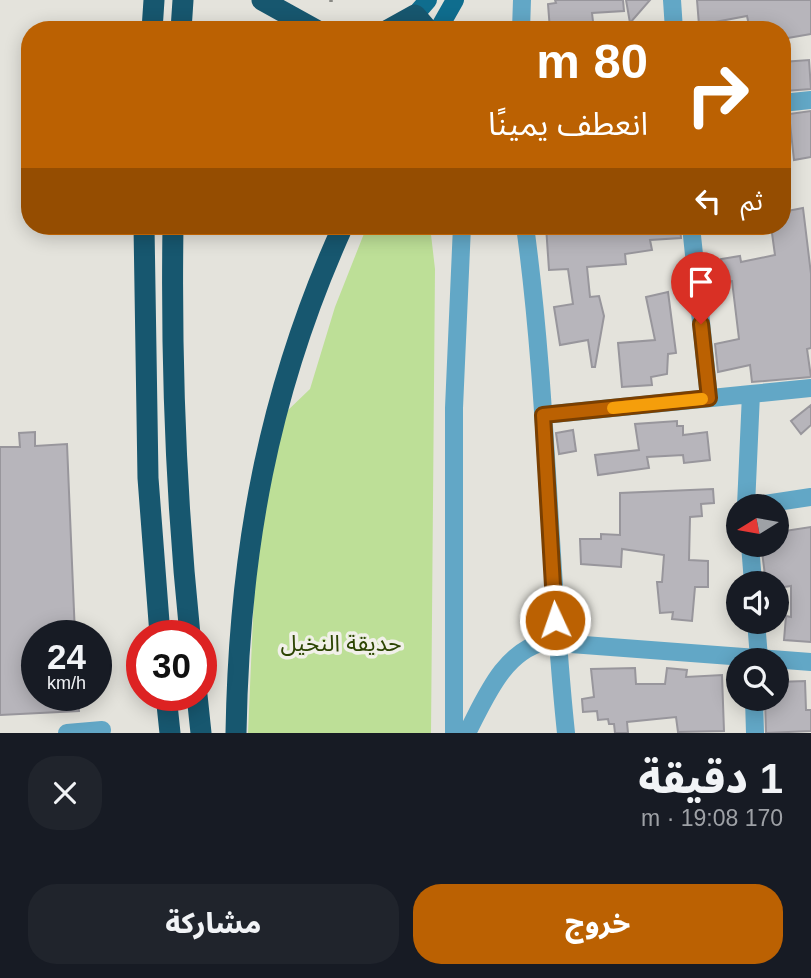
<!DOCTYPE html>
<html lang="ar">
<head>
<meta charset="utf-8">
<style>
	:root { --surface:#171b24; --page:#20242c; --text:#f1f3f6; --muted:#9ea1a6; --accent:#bb6102 }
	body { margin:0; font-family:Arial,"Noto Sans Arabic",sans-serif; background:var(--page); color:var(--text); direction:rtl; height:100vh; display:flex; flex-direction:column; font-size:26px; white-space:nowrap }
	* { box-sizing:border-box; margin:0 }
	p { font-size:23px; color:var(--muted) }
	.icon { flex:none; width:38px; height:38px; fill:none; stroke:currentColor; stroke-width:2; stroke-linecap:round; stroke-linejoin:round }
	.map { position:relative; height:733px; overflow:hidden; direction:ltr }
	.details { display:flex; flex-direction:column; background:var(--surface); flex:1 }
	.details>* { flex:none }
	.banner { position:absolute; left:21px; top:21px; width:770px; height:214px; border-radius:28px; box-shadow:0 4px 18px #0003; direction:rtl; background:#bb6102; color:#fff; overflow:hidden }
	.needle { width:46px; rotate:259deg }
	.buttons { position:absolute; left:726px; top:494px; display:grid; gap:14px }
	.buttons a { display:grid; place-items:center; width:63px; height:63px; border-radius:50%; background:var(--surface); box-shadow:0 4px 18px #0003; font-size:35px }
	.speed { position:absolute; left:21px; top:620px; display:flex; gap:14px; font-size:35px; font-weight:700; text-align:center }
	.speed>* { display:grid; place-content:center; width:91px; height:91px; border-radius:50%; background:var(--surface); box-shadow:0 4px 18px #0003; line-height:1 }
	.speed small { font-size:18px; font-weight:400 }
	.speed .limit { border:10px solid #d22; background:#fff; color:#111 }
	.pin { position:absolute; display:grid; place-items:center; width:60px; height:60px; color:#fff; margin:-72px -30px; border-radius:50% 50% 50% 0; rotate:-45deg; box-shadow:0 0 7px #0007 }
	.pin .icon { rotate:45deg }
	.me { position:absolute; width:77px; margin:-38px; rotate:357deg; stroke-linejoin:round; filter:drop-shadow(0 0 5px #0008) }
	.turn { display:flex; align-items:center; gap:24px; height:147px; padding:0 28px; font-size:32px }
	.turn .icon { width:91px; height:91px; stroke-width:2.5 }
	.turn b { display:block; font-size:49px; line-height:60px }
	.then { display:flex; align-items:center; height:66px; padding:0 28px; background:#0003; gap:14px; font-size:26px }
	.round { display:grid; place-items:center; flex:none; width:74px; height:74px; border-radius:28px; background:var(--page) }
	.head { display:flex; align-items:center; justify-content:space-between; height:119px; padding:0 28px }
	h1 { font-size:42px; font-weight:800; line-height:52px }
	.primary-button { display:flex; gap:14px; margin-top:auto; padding:14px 28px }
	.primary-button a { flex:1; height:80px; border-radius:28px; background:var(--accent); color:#fff; font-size:28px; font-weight:800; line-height:80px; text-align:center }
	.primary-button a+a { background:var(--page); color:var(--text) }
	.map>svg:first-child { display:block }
</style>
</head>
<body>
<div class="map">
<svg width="811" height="733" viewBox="0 0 811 733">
	<rect width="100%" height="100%" fill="#e4e3dc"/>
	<!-- green -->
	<path fill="#bddf97" d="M367,226H430L435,269L431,733H248L254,594L261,529L285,413L310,389L335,307Z"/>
	<!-- building -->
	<path fill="#b7b5bb" stroke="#98969c" stroke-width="2" d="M555,0H623L624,11L592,13L594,30H550L548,4L556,3Z
		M626,0H650L630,23Z
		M697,0H811V34L782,39V30H750L747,16L699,25Z
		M809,60L811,89L785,91L782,87V62Z
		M811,111V157L794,160L789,114Z
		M803,208L811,274V348L807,349L811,377L752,382L750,365L718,372L715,344L739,339L732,281L724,282L721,259L740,256L741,262L775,255L771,226H782V212Z
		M546,226H680L681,238L650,240L652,250L625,254L626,264L587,267L590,297L599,296L604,316L595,367H592L588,340L560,345L554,307L573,304L568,269L549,270Z
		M668,292L676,353L668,354L667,374L651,377L652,385L622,387L618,343L655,340L646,297Z
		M811,405V425L801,434L791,421Z
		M677,421V426H683V435L707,432L710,460L684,463L683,455L647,457L649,468L598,475L595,455L639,450L635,424Z
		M573,430L576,451L559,454L556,433Z
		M35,432V446L67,444L75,635H37V695H78L79,711L0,715V447H20L19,433Z
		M713,489L714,503L701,504L702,516L690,517L689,560L708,561V587H695L692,621L672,619L673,612L660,613L657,582H662L664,555L622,549L621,567L581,564L580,539H601V534L620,535V493Z
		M811,527V642L784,640L786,616L791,617V586L777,588V583H766L761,544H780L778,532Z
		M635,668L636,684H665L667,668L687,670L686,677L722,675L724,731L678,732L676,717L627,722L628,733H615L614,724H609L608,719L598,720L597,711L583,712L582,699L594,697L591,669Z
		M805,681L806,710H811V731L766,733L765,698H777V682Z"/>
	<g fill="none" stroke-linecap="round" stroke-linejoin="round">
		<!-- path -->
		<path stroke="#898984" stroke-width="3.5" stroke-dasharray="2 5" stroke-linecap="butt" d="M331,0V5"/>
		<!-- minor -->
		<path stroke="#62a7c6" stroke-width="18" d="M672,0L674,30
			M521,30L522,0
			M782,103L811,100
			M525,226C548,394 548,564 566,733
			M691,226L709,398
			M751,394L811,388
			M543,415L751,394L746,506
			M750,506L811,497
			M750,544L753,583
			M756,621L759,658
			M754,698L755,733
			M67,733L102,730
			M454,733V408L462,226
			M467,733C485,699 503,652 544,642L811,662"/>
		<!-- major -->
		<path stroke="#0f6d8e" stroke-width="18" d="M415,15L428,0
			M438,30L455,0"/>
		<!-- highway -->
		<path stroke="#17576f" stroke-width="21" d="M262,0L316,30
			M152,30L154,0
			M181,30L183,0
			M388,30L415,15L428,30
			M144,226L148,478L160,635
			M173,226C171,362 176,500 190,635
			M166,695L170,733
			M197,695L201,733
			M236,733C239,552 268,391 343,226"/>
	</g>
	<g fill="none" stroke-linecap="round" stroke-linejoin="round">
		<!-- route casing -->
		<g stroke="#7a3f01" stroke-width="18">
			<path id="route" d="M555,620L543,415L709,398L701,324"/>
		</g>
		<!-- route -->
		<use href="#route" stroke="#bb6102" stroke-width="12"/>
		<!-- slow -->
		<path stroke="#f59e0b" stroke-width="12" d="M613,408L702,399"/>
	</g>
	<g text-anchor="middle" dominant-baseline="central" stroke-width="7" stroke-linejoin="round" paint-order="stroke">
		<!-- park labels -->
		<g font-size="23" fill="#2d4503" stroke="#f1f0e9">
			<text x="341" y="643">حديقة النخيل</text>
		</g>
	</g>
</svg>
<div class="buttons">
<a><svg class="needle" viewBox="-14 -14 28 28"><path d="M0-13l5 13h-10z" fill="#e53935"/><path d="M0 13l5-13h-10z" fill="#9ea1a6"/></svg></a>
<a><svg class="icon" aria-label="sound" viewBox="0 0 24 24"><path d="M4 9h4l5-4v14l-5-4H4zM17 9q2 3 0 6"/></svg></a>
<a><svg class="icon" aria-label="search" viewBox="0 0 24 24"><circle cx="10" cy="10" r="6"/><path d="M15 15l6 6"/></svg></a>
</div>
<div class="speed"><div>24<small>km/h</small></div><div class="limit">30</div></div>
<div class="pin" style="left:701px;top:324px;background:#d93025"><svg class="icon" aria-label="arrive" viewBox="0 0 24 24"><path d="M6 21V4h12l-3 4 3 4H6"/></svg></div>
<svg class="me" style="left:555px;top:620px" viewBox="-20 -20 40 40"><circle r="17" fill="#bb6102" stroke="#fff" stroke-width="3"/><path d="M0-11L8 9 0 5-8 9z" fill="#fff"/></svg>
<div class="banner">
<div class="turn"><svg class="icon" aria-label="right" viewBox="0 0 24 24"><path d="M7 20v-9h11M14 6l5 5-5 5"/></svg><div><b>80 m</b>انعطف يمينًا</div></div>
<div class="then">ثم<svg class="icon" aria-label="left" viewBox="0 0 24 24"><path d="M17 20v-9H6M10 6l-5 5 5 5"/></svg></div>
</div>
</div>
<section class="details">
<div class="head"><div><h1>1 دقيقة</h1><p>170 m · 19:08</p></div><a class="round"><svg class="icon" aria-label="close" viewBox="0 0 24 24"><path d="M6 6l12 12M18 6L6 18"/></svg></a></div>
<div class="primary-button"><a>خروج</a><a>مشاركة</a></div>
</section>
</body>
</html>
